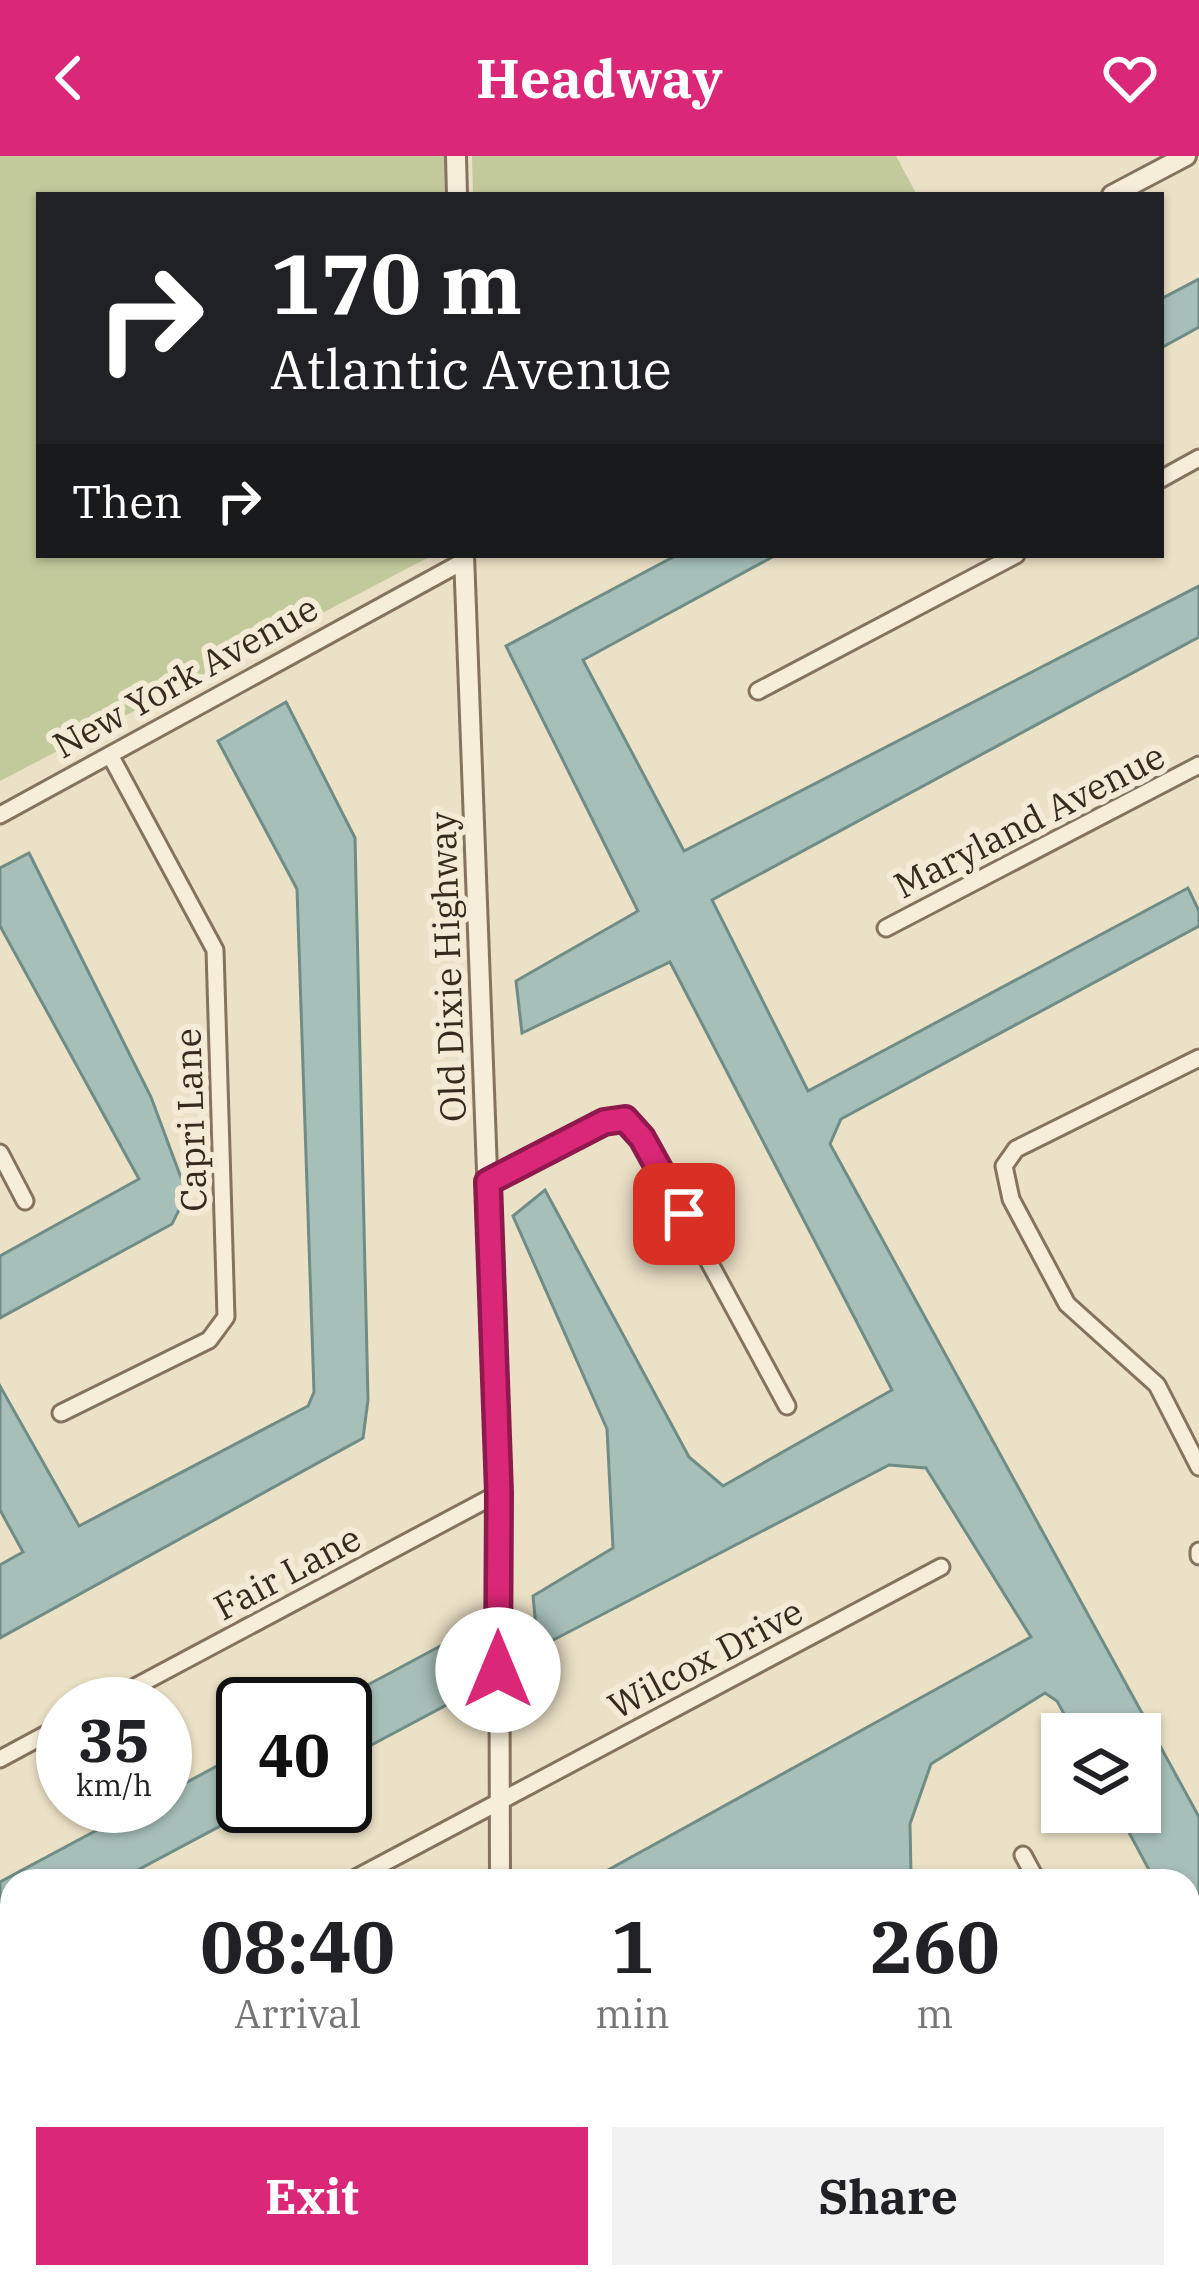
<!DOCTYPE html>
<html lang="en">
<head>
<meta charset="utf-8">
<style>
	:root { --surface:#fff; --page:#f2f2f2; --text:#202124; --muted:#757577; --accent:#db2777 }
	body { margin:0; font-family:"IBM Plex Serif",serif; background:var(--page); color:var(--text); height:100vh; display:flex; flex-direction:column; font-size:45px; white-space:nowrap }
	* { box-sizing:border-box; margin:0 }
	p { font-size:39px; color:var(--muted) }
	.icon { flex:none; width:66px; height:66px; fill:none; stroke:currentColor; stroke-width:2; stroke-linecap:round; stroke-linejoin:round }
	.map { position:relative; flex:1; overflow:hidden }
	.panel { position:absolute; left:0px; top:1713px; width:1200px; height:420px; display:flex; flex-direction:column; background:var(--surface); border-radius:36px 36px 0 0; box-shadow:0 3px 9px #0004 }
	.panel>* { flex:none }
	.guide { position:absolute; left:36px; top:36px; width:1128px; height:366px; border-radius:0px; box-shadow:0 3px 9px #0004; background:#202124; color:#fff; overflow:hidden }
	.buttons { position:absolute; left:1041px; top:1557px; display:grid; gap:24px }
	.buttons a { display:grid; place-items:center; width:120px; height:120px; border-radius:0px; background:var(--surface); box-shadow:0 3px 9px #0004; font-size:60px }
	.speed { position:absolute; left:36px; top:1521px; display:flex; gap:24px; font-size:60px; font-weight:700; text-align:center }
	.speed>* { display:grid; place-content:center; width:156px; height:156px; border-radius:50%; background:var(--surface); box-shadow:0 3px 9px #0004; line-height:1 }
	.speed small { font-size:30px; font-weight:400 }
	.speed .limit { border:6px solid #111; border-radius:18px; background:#fff; color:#111 }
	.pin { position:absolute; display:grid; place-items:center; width:102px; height:102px; color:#fff; margin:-51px; border-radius:24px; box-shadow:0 6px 18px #0006 }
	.me { position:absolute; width:132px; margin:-66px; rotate:0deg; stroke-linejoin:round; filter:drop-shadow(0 0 9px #0008) }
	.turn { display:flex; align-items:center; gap:42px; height:252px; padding:0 36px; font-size:54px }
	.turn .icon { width:156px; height:156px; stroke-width:2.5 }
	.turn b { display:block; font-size:84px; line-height:102px }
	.then { display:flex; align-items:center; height:114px; padding:0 36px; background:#0003; gap:24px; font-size:45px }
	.eta { display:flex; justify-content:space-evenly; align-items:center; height:204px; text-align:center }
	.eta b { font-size:72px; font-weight:700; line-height:84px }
	.primary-button { display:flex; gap:24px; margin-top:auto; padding:24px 36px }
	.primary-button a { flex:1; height:138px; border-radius:0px; background:var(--accent); color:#fff; font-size:48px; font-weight:700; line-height:138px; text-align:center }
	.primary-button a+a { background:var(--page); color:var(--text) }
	header { display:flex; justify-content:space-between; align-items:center; height:156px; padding:0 36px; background:var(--accent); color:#fff; font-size:54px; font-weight:700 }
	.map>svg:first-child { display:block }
</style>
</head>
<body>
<header><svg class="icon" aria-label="back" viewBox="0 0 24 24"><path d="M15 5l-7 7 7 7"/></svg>Headway<svg class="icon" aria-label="heart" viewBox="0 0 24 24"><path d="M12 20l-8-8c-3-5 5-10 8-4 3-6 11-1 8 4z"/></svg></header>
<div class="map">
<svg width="1199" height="2133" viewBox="0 0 1199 2133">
	<rect width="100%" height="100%" fill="#ebe1c6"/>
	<!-- green -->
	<path fill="#c2c99b" d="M0,0H447L448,39H39V399H433L0,625Z
		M472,0H896L917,39H473Z"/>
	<!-- water -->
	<path fill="#a7bfb9" stroke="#6f8d86" stroke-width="3" d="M1199,123V171L1161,192V143Z
		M677,399H776L583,504L684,695L1199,430V481L712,744L808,935L1188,732L1199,755V770L841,963L830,988L1199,1661V1805L1188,1785V1725H1155L1118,1656H1140V1578H1075L1057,1545L1045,1537L931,1608L910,1668L911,1718L915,1725H588L1031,1481L926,1312L889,1309L538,1492L533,1440L613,1392L607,1273L513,1060L545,1034L689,1301L723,1330L892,1234L670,806L522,877L516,825L638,755L506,490Z
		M286,546L355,682L368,1244L363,1282L0,1482V1409L23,1396L0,1354V1230L79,1370L308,1250L314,1236L297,733L218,585Z
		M29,697L151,941L187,1038L172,1068L0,1162V1100L139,1023L0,770V712Z
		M446,1487L467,1538L345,1603V1548H332Z
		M243,1596V1650H258L117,1725H12V1781L0,1788V1726L142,1650H165V1638Z
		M267,2121H345V2133H266Z
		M1056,2121H1113L1119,2133H1064Z"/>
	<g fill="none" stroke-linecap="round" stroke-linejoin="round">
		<!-- minor casing -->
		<g stroke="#85735d" stroke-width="21">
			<path id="minor" d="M1161,323L1199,302
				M758,535L1016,399
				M0,659L464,405
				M886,772L1199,609
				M1199,902L1016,993L1004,1010L1011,1043L1067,1148L1157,1229L1199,1311
				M0,997L25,1045
				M488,1026L604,966L625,963L642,982L787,1250
				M61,1257L209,1184L226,1161L215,794L110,599
				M1199,1395V1400
				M103,1548L499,1337
				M0,1603L63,1569
				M1023,1699L1037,1725
				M350,1725L941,1411
				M0,1912L12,1905
				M0,1940L12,1963
				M1188,2008L1199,2029
				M94,2121L101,2133
				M932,2121L939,2133"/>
		</g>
		<!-- tertiary casing -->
		<g stroke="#85735d" stroke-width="24">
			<path id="tertiary" d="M456,0L457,39
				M1112,39L1186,0
				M464,399L499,1337L500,1725
				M513,2121L514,2133"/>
		</g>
		<!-- minor -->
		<use href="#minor" stroke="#f6eed9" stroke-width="15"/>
		<!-- tertiary -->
		<use href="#tertiary" stroke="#f6eed9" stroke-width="18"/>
	</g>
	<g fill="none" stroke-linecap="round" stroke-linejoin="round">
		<!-- route casing -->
		<g stroke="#8e194d" stroke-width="30">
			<path id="route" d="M498,1514L499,1337L488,1026L604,966L625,963L642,982L684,1058"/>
		</g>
		<!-- route -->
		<use href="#route" stroke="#db2777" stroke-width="21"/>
	</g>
	<g text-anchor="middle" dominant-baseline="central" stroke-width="12" stroke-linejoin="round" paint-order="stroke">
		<!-- street labels -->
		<g font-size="36" fill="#372b20" stroke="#f3ebd5">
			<text transform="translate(185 520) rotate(-29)">New York Avenue</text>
			<text transform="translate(1029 664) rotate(-27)">Maryland Avenue</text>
			<text transform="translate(447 811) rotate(-92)">Old Dixie Highway</text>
			<text transform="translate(190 964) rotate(-92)">Capri Lane</text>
			<text transform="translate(287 1416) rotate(-28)">Fair Lane</text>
			<text transform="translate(705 1502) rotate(-28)">Wilcox Drive</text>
		</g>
	</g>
</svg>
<div class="buttons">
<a><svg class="icon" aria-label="layers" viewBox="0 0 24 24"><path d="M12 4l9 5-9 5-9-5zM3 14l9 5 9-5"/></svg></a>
</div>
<div class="speed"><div>35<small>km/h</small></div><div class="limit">40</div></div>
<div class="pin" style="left:684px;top:1058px;background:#d93025"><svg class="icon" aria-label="arrive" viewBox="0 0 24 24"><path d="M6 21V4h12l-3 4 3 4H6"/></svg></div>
<svg class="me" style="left:498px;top:1514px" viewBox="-20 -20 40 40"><circle r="19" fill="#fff"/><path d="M0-13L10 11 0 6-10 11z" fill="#db2777"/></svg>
<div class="guide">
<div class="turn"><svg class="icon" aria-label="right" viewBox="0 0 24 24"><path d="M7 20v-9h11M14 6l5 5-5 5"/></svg><div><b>170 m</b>Atlantic Avenue</div></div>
<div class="then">Then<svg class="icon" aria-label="right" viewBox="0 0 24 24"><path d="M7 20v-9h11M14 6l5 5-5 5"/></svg></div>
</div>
<section class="panel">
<div class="eta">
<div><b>08:40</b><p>Arrival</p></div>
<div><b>1</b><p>min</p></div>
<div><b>260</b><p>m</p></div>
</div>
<div class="primary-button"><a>Exit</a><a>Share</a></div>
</section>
</div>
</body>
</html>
